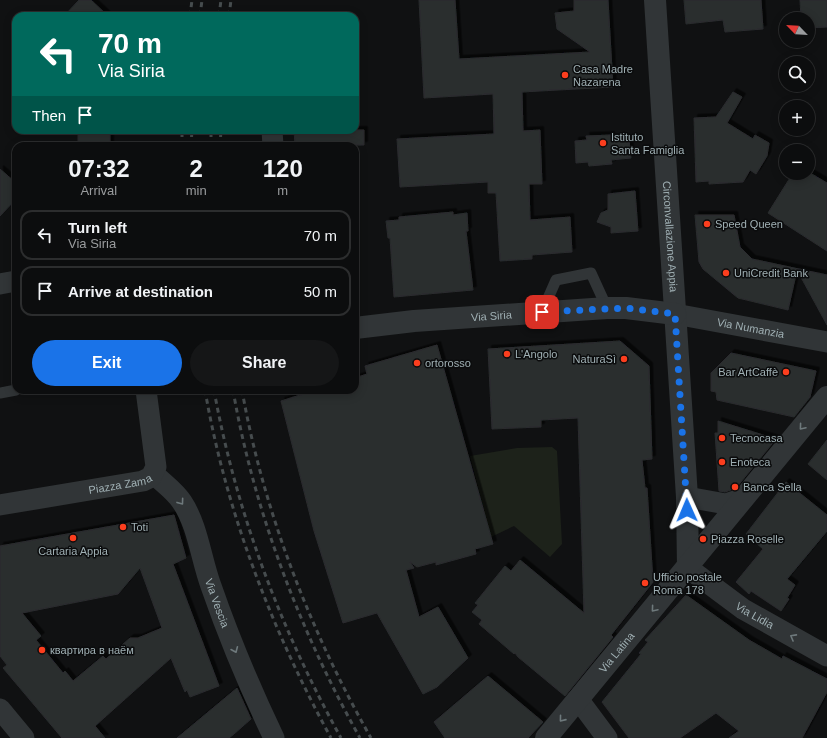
<!DOCTYPE html>
<html lang="en">
<head>
<meta charset="utf-8">
<style>
	:root { --surface:#0c0d0e; --page:#151617; --text:#f1f3f6; --muted:#9a9c9e; --line:#2c2d2e; --accent:#1a73e8 }
	body { margin:0; font-family:Arial,sans-serif; background:var(--page); color:var(--text); height:100vh; display:flex; flex-direction:column; font-size:15px; white-space:nowrap }
	* { box-sizing:border-box; margin:0 }
	p { font-size:13px; color:var(--muted) }
	.icon { flex:none; width:22px; height:22px; fill:none; stroke:currentColor; stroke-width:2; stroke-linecap:round; stroke-linejoin:round }
	.map { position:relative; flex:1; overflow:hidden }
	.panel { position:absolute; left:12px; top:142px; width:347px; height:252px; display:flex; flex-direction:column; background:var(--surface); border-radius:12px; box-shadow:0 2px 10px #0003,0 0 0 1px var(--line) }
	.panel>* { flex:none }
	.banner { position:absolute; left:12px; top:12px; width:347px; height:122px; border-radius:12px; box-shadow:0 2px 10px #0003,0 0 0 1px var(--line); background:#00695c; color:#fff; overflow:hidden }
	.needle { width:26px; rotate:295deg }
	.controls { position:absolute; left:779px; top:12px; display:grid; gap:8px }
	.controls a { display:grid; place-items:center; width:36px; height:36px; border-radius:50%; background:var(--surface); box-shadow:0 2px 10px #0003,0 0 0 1px var(--line); font-size:20px }
	.pin { position:absolute; display:grid; place-items:center; width:34px; height:34px; color:#fff; margin:-17px; border-radius:8px; box-shadow:0 2px 6px #0006 }
	.me { position:absolute; width:44px; margin:-22px; rotate:359deg; stroke-linejoin:round; filter:drop-shadow(0 0 3px #0008) }
	.turn { display:flex; align-items:center; gap:14px; height:84px; padding:0 20px; font-size:18px }
	.turn .icon { width:52px; height:52px; stroke-width:2.5 }
	.turn b { display:block; font-size:28px; line-height:34px }
	.then { display:flex; align-items:center; height:38px; padding:0 20px; background:#0003; gap:8px; font-size:15px }
	.eta { display:flex; justify-content:space-evenly; align-items:center; height:68px; text-align:center }
	.eta b { font-size:24px; font-weight:700; line-height:28px }
	.button { display:flex; gap:8px; margin-top:auto; padding:8px 20px }
	.button a { flex:1; height:46px; border-radius:24px; background:var(--accent); color:#fff; font-size:16px; font-weight:700; line-height:46px; text-align:center }
	.button a+a { background:var(--page); color:var(--text) }
	ul { padding:0; list-style:none }
	li { display:flex; align-items:center; gap:12px; height:50px; margin:0 8px 6px; padding:0 12px; border:2px solid var(--line); border-radius:12px }
	li div { flex:1 }
	li b { display:block; font-size:15px }
	li em { font-style:normal }
	.map>svg:first-child { display:block }
</style>
</head>
<body>
<div class="map">
<svg width="827" height="738" viewBox="0 0 827 738">
	<defs>
		<filter id="shadow"><feDropShadow dx="3.5" dy="-3.5" stdDeviation="0" flood-color="#0009"/></filter>
	</defs>
	<rect width="100%" height="100%" fill="#101112"/>
	<!-- green -->
	<path fill="#1d221a" d="M552,447L557,451L562,544L550,557L514,526L491,537L470,456L517,448Z"/>
	<!-- building -->
	<path fill="#2a2d2f" stroke="#2a2c2e" fill-rule="evenodd" filter="url(#shadow)" d="M79,0H91L108,16H64Z
		M419,0H455L459,59L590,52L557,29L555,13L574,11V0H608L613,87L522,92L523,131L540,130L542,184H529L530,220L570,217L572,252L532,255V259L500,261L496,193H488V182L400,187L397,139L494,134L493,94L424,98Z
		M684,0H761L763,29L725,32L723,20L686,24Z
		M800,0H827V27L808,28V19H801Z
		M733,92L742,97L727,123L753,139L755,135L769,143L767,156L756,174L750,170L743,182L709,184V181L696,182L694,118L716,117Z
		M78,130H110V146H78Z
		M294,130H364V145L295,146Z
		M611,135V138L624,137V139H629L631,158L611,160L612,164L589,166L588,162L576,163L575,141L587,140L586,136Z
		M0,169L16,183V199L0,216Z
		M793,173H810L827,183V251L768,213Z
		M635,191L638,231L611,233V227L597,222L601,213L608,210V194Z
		M453,212V215L467,213L468,231H466L473,290L394,297L390,238H388L386,221L399,220V217Z
		M695,215H734L740,247L752,259L827,275V325L797,270L788,310L738,298L703,269L699,262Z
		M620,341L649,366L652,459L642,460L645,488H647L653,582L611,635L613,637L565,696L518,657L515,653L514,654L479,624L482,620L472,612L478,605L475,603L505,566L511,571L520,560L584,613L578,418L541,420V427L492,429L488,349Z
		M437,345L493,544L475,549L476,554L436,565V562L417,567L410,562L414,568L406,570L419,617L438,607L468,658L437,687L423,694L377,613L343,623L314,531L281,401L316,390H355V378L367,374L365,366Z
		M731,353L816,371L810,397L794,417L717,400L716,392L711,391V373Z
		M718,421L776,439L736,488L725,492L719,491L715,433H718Z
		M827,440V480L808,464Z
		M786,482L827,515V531L787,579L795,585L787,598L789,599L781,611L751,591L749,594L736,582L763,549L746,534Z
		M174,515L186,558L173,564L219,686L190,697L187,690L185,692L171,658L95,726L105,738H62L3,668L7,665L0,656V546ZM140,568L162,628L138,638H130L106,659L103,656L73,681L65,671L63,673L36,640L41,636L22,613L118,594Z
		M686,595L749,640L782,659L783,656L827,679V692L802,738H729L739,731L716,713L680,738H629L602,702L641,654L639,653L648,642L645,640Z
		M488,676L543,722L528,738H445L434,722Z
		M237,688L251,719L234,734L229,738H177Z"/>
	<g fill="none" stroke-linecap="round" stroke-linejoin="round">
		<!-- service -->
		<path stroke="#313537" stroke-width="11" d="M542,312L556,280L591,273L607,308
			M0,393L16,390"/>
		<!-- minor -->
		<g stroke="#313537" stroke-width="21">
			<path d="M272,130L273,146"/>
			<path d="M0,284L16,281"/>
			<path id="s1" d="M675,314L827,342"/>
			<path id="s2" d="M154,474C163,483 175,491 182,502C198,526 201,559 211,586C229,638 250,688 274,738"/>
			<path d="M687,497L726,504L744,498"/>
			<path id="s3" d="M0,505L143,481L151,477L156,467L146,390"/>
			<path id="s4" d="M688,568L743,609L827,656"/>
			<path d="M578,699L607,738"/>
			<path d="M0,709L24,738"/>
		</g>
		<!-- tertiary -->
		<g stroke="#313537" stroke-width="22">
			<path id="s5" d="M655,0L687,497L688,568"/>
			<path id="s6" d="M355,328L414,321L607,308H626L675,314"/>
			<path id="s7" d="M546,738L827,397"/>
		</g>
		<!-- rail -->
		<path stroke="#464c4e" stroke-width="3" stroke-dasharray="5 4" stroke-linecap="butt" d="M190,16L192,0
			M200,16L202,0
			M219,16L221,0
			M229,16L231,0
			M182,146V130
			M191,146L192,130
			M211,146V130
			M220,146L221,130
			M205,390C226,512 272,630 331,738
			M214,390C236,512 281,630 341,738
			M233,390C254,511 300,631 360,738
			M242,390C263,510 311,633 371,738"/>
	</g>
	<!-- one-way arrows -->
	<defs><path id="oneway-chevron" d="M-2-3.5L2.5 0L-2 3.5" fill="none" stroke-width="1.6" stroke-linecap="round" stroke-linejoin="round"/></defs>
	<g stroke="#6e797c">
		<use href="#oneway-chevron" transform="translate(802 427) rotate(130)"/>
		<use href="#oneway-chevron" transform="translate(181 502) rotate(54)"/>
		<use href="#oneway-chevron" transform="translate(654 609) rotate(130)"/>
		<use href="#oneway-chevron" transform="translate(793 637) rotate(-151)"/>
		<use href="#oneway-chevron" transform="translate(235 650) rotate(67)"/>
		<use href="#oneway-chevron" transform="translate(562 719) rotate(129)"/>
	</g>
	<g fill="none" stroke-linecap="round" stroke-linejoin="round">
		<!-- route -->
		<path stroke="#1a73e8" stroke-width="7" stroke-dasharray="0 12.6" d="M542,312L626,308L675,314L687,510"/>
	</g>
	<!-- markers -->
	<g fill="#fc3e1e" stroke="#0b0c0d" stroke-width="1.5">
		<circle cx="565" cy="75" r="4"/>
		<circle cx="603" cy="143" r="4"/>
		<circle cx="707" cy="224" r="4"/>
		<circle cx="726" cy="273" r="4"/>
		<circle cx="507" cy="354" r="4"/>
		<circle cx="624" cy="359" r="4"/>
		<circle cx="417" cy="363" r="4"/>
		<circle cx="786" cy="372" r="4"/>
		<circle cx="722" cy="438" r="4"/>
		<circle cx="722" cy="462" r="4"/>
		<circle cx="735" cy="487" r="4"/>
		<circle cx="123" cy="527" r="4"/>
		<circle cx="73" cy="538" r="4"/>
		<circle cx="703" cy="539" r="4"/>
		<circle cx="645" cy="583" r="4"/>
		<circle cx="42" cy="650" r="4"/>
	</g>
	<g text-anchor="middle" dominant-baseline="central" stroke-width="3" stroke-linejoin="round" paint-order="stroke">
		<!-- poi labels -->
		<g font-size="11" fill="#a0b0b4" stroke="#0b0c0d" text-anchor="start">
			<text x="573" y="69">Casa Madre<tspan x="573" dy="13">Nazarena</tspan></text>
			<text x="611" y="137">Istituto<tspan x="611" dy="13">Santa Famiglia</tspan></text>
			<text x="715" y="224">Speed Queen</text>
			<text x="734" y="273">UniCredit Bank</text>
			<text x="515" y="354">L'Angolo</text>
			<text x="616" y="359" text-anchor="end">NaturaSì</text>
			<text x="425" y="363">ortorosso</text>
			<text x="778" y="372" text-anchor="end">Bar ArtCaffè</text>
			<text x="730" y="438">Tecnocasa</text>
			<text x="730" y="462">Enoteca</text>
			<text x="743" y="487">Banca Sella</text>
			<text x="131" y="527">Toti</text>
			<text x="711" y="539">Piazza Roselle</text>
			<text x="73" y="551" text-anchor="middle">Cartaria Appia</text>
			<text x="653" y="577">Ufficio postale<tspan x="653" dy="13">Roma 178</tspan></text>
			<text x="50" y="650">квартира в наём</text>
		</g>
		<!-- street labels -->
		<g font-size="11" fill="#a0b0b4" stroke="#0b0c0d">
			<text stroke="none"><textPath href="#s5" startOffset="237">Circonvallazione Appia</textPath></text>
			<text stroke="none"><textPath href="#s6" startOffset="137">Via Siria</textPath></text>
			<text stroke="none"><textPath href="#s1" startOffset="77">Via Numanzia</textPath></text>
			<text stroke="none"><textPath href="#s3" startOffset="122">Piazza Zama</textPath></text>
			<text stroke="none"><textPath href="#s2" startOffset="147">Via Vescia</textPath></text>
			<text stroke="none"><textPath href="#s4" startOffset="82">Via Lidia</textPath></text>
			<text stroke="none"><textPath href="#s7" startOffset="111">Via Latina</textPath></text>
		</g>
	</g>
</svg>
<div class="controls">
<a><svg class="needle" viewBox="-14 -14 28 28"><path d="M0-13l5 13h-10z" fill="#e53935"/><path d="M0 13l5-13h-10z" fill="#9a9c9e"/></svg></a>
<a><svg class="icon" aria-label="search" viewBox="0 0 24 24"><circle cx="10" cy="10" r="6"/><path d="M15 15l6 6"/></svg></a>
<a>+</a>
<a>−</a>
</div>
<div class="pin" style="left:542px;top:312px;background:#d93025"><svg class="icon" aria-label="arrive" viewBox="0 0 24 24"><path d="M6 21V4h12l-3 4 3 4H6"/></svg></div>
<svg class="me" style="left:687px;top:510px" viewBox="-20 -20 40 40"><path d="M0-17L14 15 0 8-14 15z" fill="#1a73e8" stroke="#fff" stroke-width="4"/></svg>
<div class="banner">
<div class="turn"><svg class="icon" aria-label="left" viewBox="0 0 24 24"><path d="M17 20v-9H6M10 6l-5 5 5 5"/></svg><div><b>70 m</b>Via Siria</div></div>
<div class="then">Then<svg class="icon" aria-label="arrive" viewBox="0 0 24 24"><path d="M6 21V4h12l-3 4 3 4H6"/></svg></div>
</div>
<section class="panel">
<div class="eta">
<div><b>07:32</b><p>Arrival</p></div>
<div><b>2</b><p>min</p></div>
<div><b>120</b><p>m</p></div>
</div>
<ul>
<li><svg class="icon" aria-label="left" viewBox="0 0 24 24"><path d="M17 20v-9H6M10 6l-5 5 5 5"/></svg><div><b>Turn left</b><p>Via Siria</p></div><em>70 m</em></li>
<li><svg class="icon" aria-label="arrive" viewBox="0 0 24 24"><path d="M6 21V4h12l-3 4 3 4H6"/></svg><div><b>Arrive at destination</b></div><em>50 m</em></li>
</ul>
<div class="button"><a>Exit</a><a>Share</a></div>
</section>
</div>
</body>
</html>
